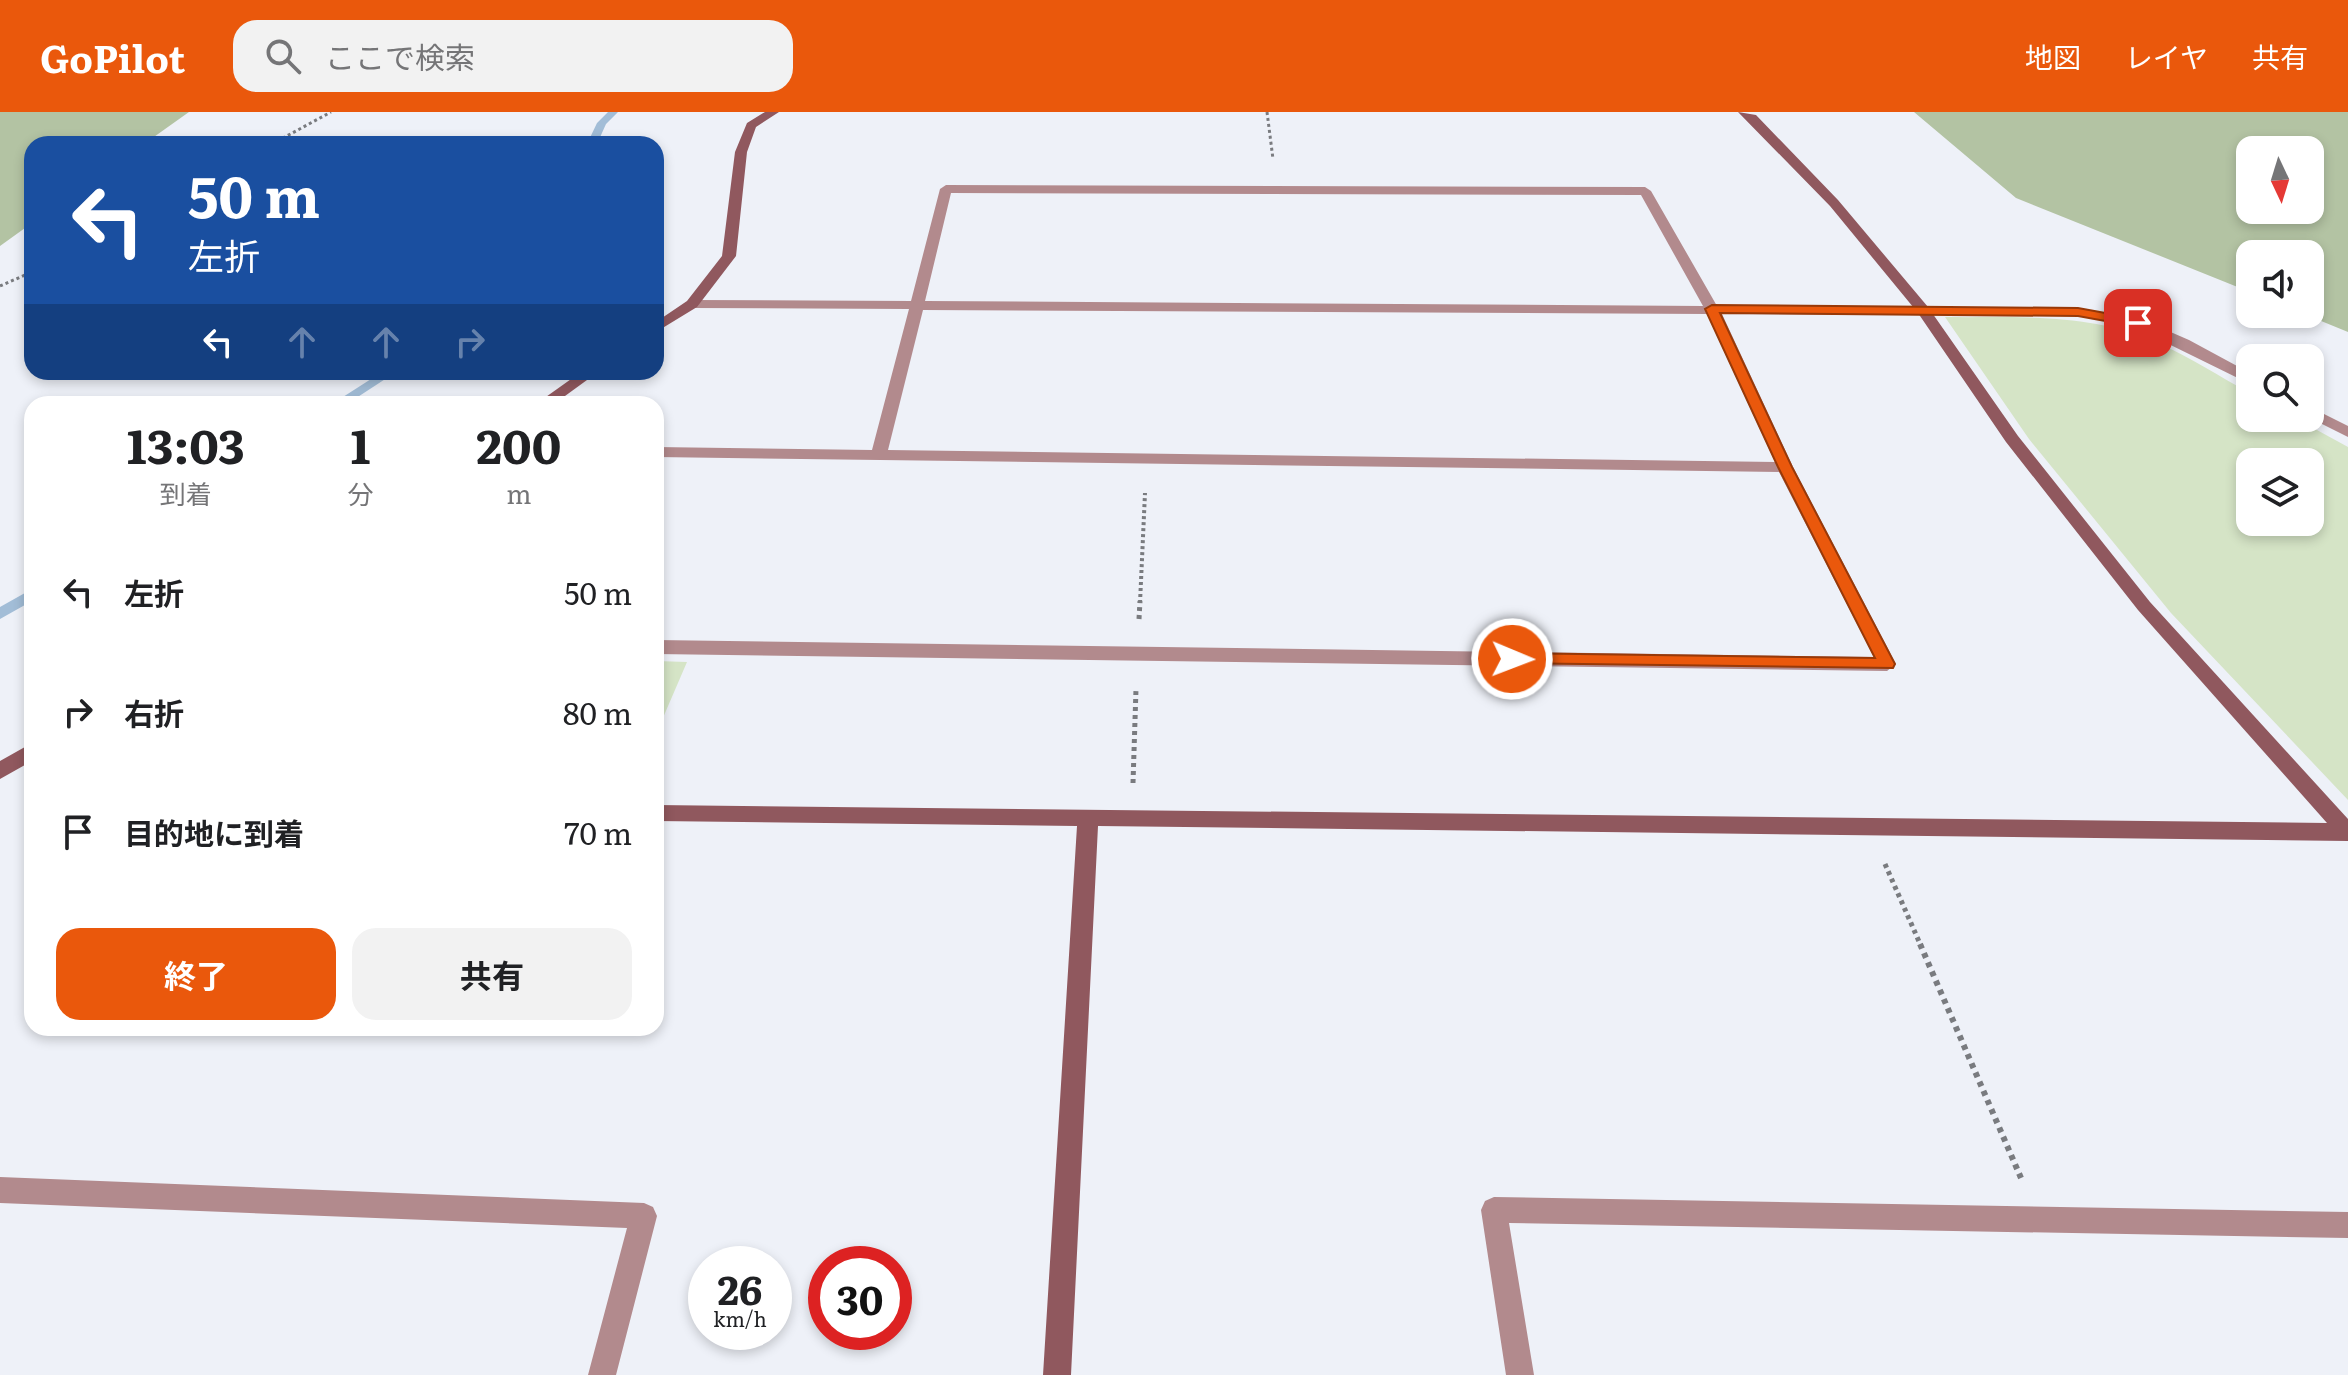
<!DOCTYPE html>
<html lang="ja">
<head>
<meta charset="utf-8">
<style>
	:root { --surface:#fff; --page:#f2f2f2; --text:#202124; --muted:#757577; --accent:#ea580c }
	body { margin:0; font-family:Literata,"Noto Sans JP",serif; background:var(--page); color:var(--text); height:100vh; display:flex; flex-direction:column; font-size:30px; white-space:nowrap }
	* { box-sizing:border-box; margin:0 }
	p { font-size:26px; color:var(--muted) }
	.icon { flex:none; width:44px; height:44px; fill:none; stroke:currentColor; stroke-width:2; stroke-linecap:round; stroke-linejoin:round }
	.map { position:relative; flex:1; overflow:hidden }
	.drawer { position:absolute; left:24px; top:284px; width:640px; height:640px; display:flex; flex-direction:column; background:var(--surface); border-radius:24px; box-shadow:0 4px 12px #0003 }
	.drawer>* { flex:none }
	.hud { position:absolute; left:24px; top:24px; width:640px; height:244px; border-radius:24px; box-shadow:0 4px 12px #0003; background:#1a4fa0; color:#fff; overflow:hidden }
	.needle { width:52px; rotate:176deg }
	.fabs { position:absolute; left:2236px; top:24px; display:grid; gap:16px }
	.fabs a { display:grid; place-items:center; width:88px; height:88px; border-radius:16px; background:var(--surface); box-shadow:0 4px 12px #0003; font-size:40px }
	.speed { position:absolute; left:688px; top:1134px; display:flex; gap:16px; font-size:40px; font-weight:700; text-align:center }
	.speed>* { display:grid; place-content:center; width:104px; height:104px; border-radius:50%; background:var(--surface); box-shadow:0 4px 12px #0003; line-height:1 }
	.speed small { font-size:20px; font-weight:400 }
	.speed .limit { border:12px solid #d22; background:#fff; color:#111 }
	.pin { position:absolute; display:grid; place-items:center; width:68px; height:68px; color:#fff; margin:-34px; border-radius:16px; box-shadow:0 4px 12px #0006 }
	.me { position:absolute; width:88px; margin:-44px; rotate:91deg; stroke-linejoin:round; filter:drop-shadow(0 0 6px #0008) }
	.turn { display:flex; align-items:center; gap:28px; height:168px; padding:0 32px; font-size:36px }
	.turn .icon { width:104px; height:104px; stroke-width:2.5 }
	.turn b { display:block; font-size:56px; line-height:68px }
	.lanes { display:flex; align-items:center; height:76px; padding:0 32px; background:#0003; justify-content:center; gap:40px; direction:ltr }
	.lanes .off { opacity:.35 }
	.eta { display:flex; justify-content:space-evenly; align-items:center; height:136px; text-align:center }
	.eta b { font-size:48px; font-weight:700; line-height:56px }
	.button { display:flex; gap:16px; margin-top:auto; padding:16px 32px }
	.button a { flex:1; height:92px; border-radius:24px; background:var(--accent); color:#fff; font-size:32px; font-weight:700; line-height:92px; text-align:center }
	.button a+a { background:var(--page); color:var(--text) }
	ul { padding:0; list-style:none }
	li { display:flex; align-items:center; gap:24px; height:120px; padding:0 32px }
	li div { flex:1 }
	li b { display:block; font-size:30px }
	li em { font-style:normal }
	header { display:flex; align-items:center; gap:48px; box-sizing:border-box; height:112px; padding:0 40px; background:var(--accent); color:#fff }
	header strong { font-size:38px }
	nav { display:flex; gap:44px; margin-inline-start:auto; font-size:28px }
	.search { width:560px; height:72px; background:var(--page); display:flex; align-items:center; gap:20px; box-sizing:border-box; padding:0 28px; border-radius:24px; color:var(--muted); font-size:30px }
	.map>svg:first-child { display:block }
</style>
</head>
<body>
<header>
<strong>GoPilot</strong>
<div class="search"><svg class="icon" aria-label="search" viewBox="0 0 24 24"><circle cx="10" cy="10" r="6"/><path d="M15 15l6 6"/></svg>ここで検索</div>
<nav><a>地図</a><a>レイヤ</a><a>共有</a></nav>
</header>
<div class="map">
<svg width="2348" height="1263" viewBox="0 0 2348 1263">
	<rect width="100%" height="100%" fill="#eef1f8"/>
	<!-- green -->
	<path fill="#d5e4c6" fill-rule="evenodd" d="M1945,205C2016,206 2092,200 2158,231C2190,245 2220,265 2250,281V306H2295L2348,335V688L2171,501L2029,327ZM2250,350H2310V410H2250Z
		M656,549L687,550L656,622Z"/>
	<!-- forest -->
	<path fill="#b3c3a3" fill-rule="evenodd" d="M0,0H189L144,32H32V111L0,134Z
		M1914,0H2348V220L2304,202H2310V142H2250V180L2016,86ZM2250,38H2310V98H2250Z"/>
	<g fill="none" stroke-linecap="round" stroke-linejoin="round">
		<!-- stream -->
		<path fill="#a2bdd7" fill-rule="evenodd" d="M608,0H618L606,12L597,32H587L597,11Z
			M382,260H396L347,292H332Z
			M32,477V489L0,507V495Z"/>
		<!-- path-far3 -->
		<path stroke="#797b7f" stroke-width="3" stroke-dasharray="3 3" stroke-linecap="butt" d="M1267,0L1273,47
			M272,32L331,0
			M0,174L32,160"/>
		<!-- path-far2 -->
		<path stroke="#797b7f" stroke-width="4" stroke-dasharray="3 3" stroke-linecap="butt" d="M1140,491L1145,381"/>
		<!-- path-far1 -->
		<path stroke="#797b7f" stroke-width="5" stroke-dasharray="4 4" stroke-linecap="butt" d="M1139,507L1140,489
			M1133,671L1136,577
			M1885,752L1921,834"/>
		<!-- path -->
		<path stroke="#797b7f" stroke-width="6" stroke-dasharray="5 5" stroke-linecap="butt" d="M1920,832L2021,1066"/>
		<!-- street -->
		<path fill="#b28a8d" fill-rule="evenodd" d="M946,73L1645,75L1651,79L1717,194L2078,196L2143,208L2189,228L2250,261V272L2134,215L2078,204L1722,202L1793,355L1896,552L1887,559L656,542V528L1874,545L1779,360L656,345V335L872,338L909,197L692,196L685,192L692,188L911,189L940,77ZM951,81L1641,83L1703,194L925,189ZM923,198L1707,202L1775,350L888,338Z
			M2310,295L2348,314V325L2310,306Z
			M0,1065L644,1091L653,1095L657,1104L616,1263H588L627,1116L0,1091Z
			M1494,1085L2348,1100V1126L1509,1111L1534,1263H1506L1481,1098L1485,1089Z"/>
		<!-- secondary -->
		<path fill="#90585e" fill-rule="evenodd" d="M765,0H779L756,15L747,40L736,144L697,195L656,220V210L687,189L722,144L735,40L747,11Z
			M1738,0L1756,3L1838,88L1928,195L2018,324L2150,490L2348,707V729L1098,714L1071,1263H1043L1077,714L656,709V693L2327,711L2138,498L2006,330L1918,201L1830,94Z
			M581,260H598L554,292H536Z
			M32,631V649L0,667V649Z"/>
	</g>
	<!-- route -->
	<path fill="#ea580c" stroke="#983908" stroke-width="2" d="M1712,193L2078,196L2138,207L2145,211L2138,215L2078,204L1720,201L1792,355L1895,552L1893,556L1506,551L1504,547L1506,543L1512,541L1875,546L1778,355L1705,197Z"/>
</svg>
<div class="fabs">
<a><svg class="needle" viewBox="-14 -14 28 28"><path d="M0-13l5 13h-10z" fill="#e53935"/><path d="M0 13l5-13h-10z" fill="#757577"/></svg></a>
<a><svg class="icon" aria-label="sound" viewBox="0 0 24 24"><path d="M4 9h4l5-4v14l-5-4H4zM17 9q2 3 0 6"/></svg></a>
<a><svg class="icon" aria-label="search" viewBox="0 0 24 24"><circle cx="10" cy="10" r="6"/><path d="M15 15l6 6"/></svg></a>
<a><svg class="icon" aria-label="layers" viewBox="0 0 24 24"><path d="M12 4l9 5-9 5-9-5zM3 14l9 5 9-5"/></svg></a>
</div>
<div class="speed"><div>26<small>km/h</small></div><div class="limit">30</div></div>
<div class="pin" style="left:2138px;top:211px;background:#d93025"><svg class="icon" aria-label="arrive" viewBox="0 0 24 24"><path d="M6 21V4h12l-3 4 3 4H6"/></svg></div>
<svg class="me" style="left:1512px;top:547px" viewBox="-20 -20 40 40"><circle r="17" fill="#ea580c" stroke="#fff" stroke-width="3"/><path d="M0-11L8 9 0 5-8 9z" fill="#fff"/></svg>
<div class="hud">
<div class="turn"><svg class="icon" aria-label="left" viewBox="0 0 24 24"><path d="M17 20v-9H6M10 6l-5 5 5 5"/></svg><div><b>50 m</b>左折</div></div>
<div class="lanes"><svg class="icon" aria-label="left" viewBox="0 0 24 24"><path d="M17 20v-9H6M10 6l-5 5 5 5"/></svg><svg class="icon off" aria-label="ahead" viewBox="0 0 24 24"><path d="M12 20V5M6 11l6-6 6 6"/></svg><svg class="icon off" aria-label="ahead" viewBox="0 0 24 24"><path d="M12 20V5M6 11l6-6 6 6"/></svg><svg class="icon off" aria-label="right" viewBox="0 0 24 24"><path d="M7 20v-9h11M14 6l5 5-5 5"/></svg></div>
</div>
<section class="drawer">
<div class="eta">
<div><b>13:03</b><p>到着</p></div>
<div><b>1</b><p>分</p></div>
<div><b>200</b><p>m</p></div>
</div>
<ul>
<li><svg class="icon" aria-label="left" viewBox="0 0 24 24"><path d="M17 20v-9H6M10 6l-5 5 5 5"/></svg><div><b>左折</b></div><em>50 m</em></li>
<li><svg class="icon" aria-label="right" viewBox="0 0 24 24"><path d="M7 20v-9h11M14 6l5 5-5 5"/></svg><div><b>右折</b></div><em>80 m</em></li>
<li><svg class="icon" aria-label="arrive" viewBox="0 0 24 24"><path d="M6 21V4h12l-3 4 3 4H6"/></svg><div><b>目的地に到着</b></div><em>70 m</em></li>
</ul>
<div class="button"><a>終了</a><a>共有</a></div>
</section>
</div>
</body>
</html>
